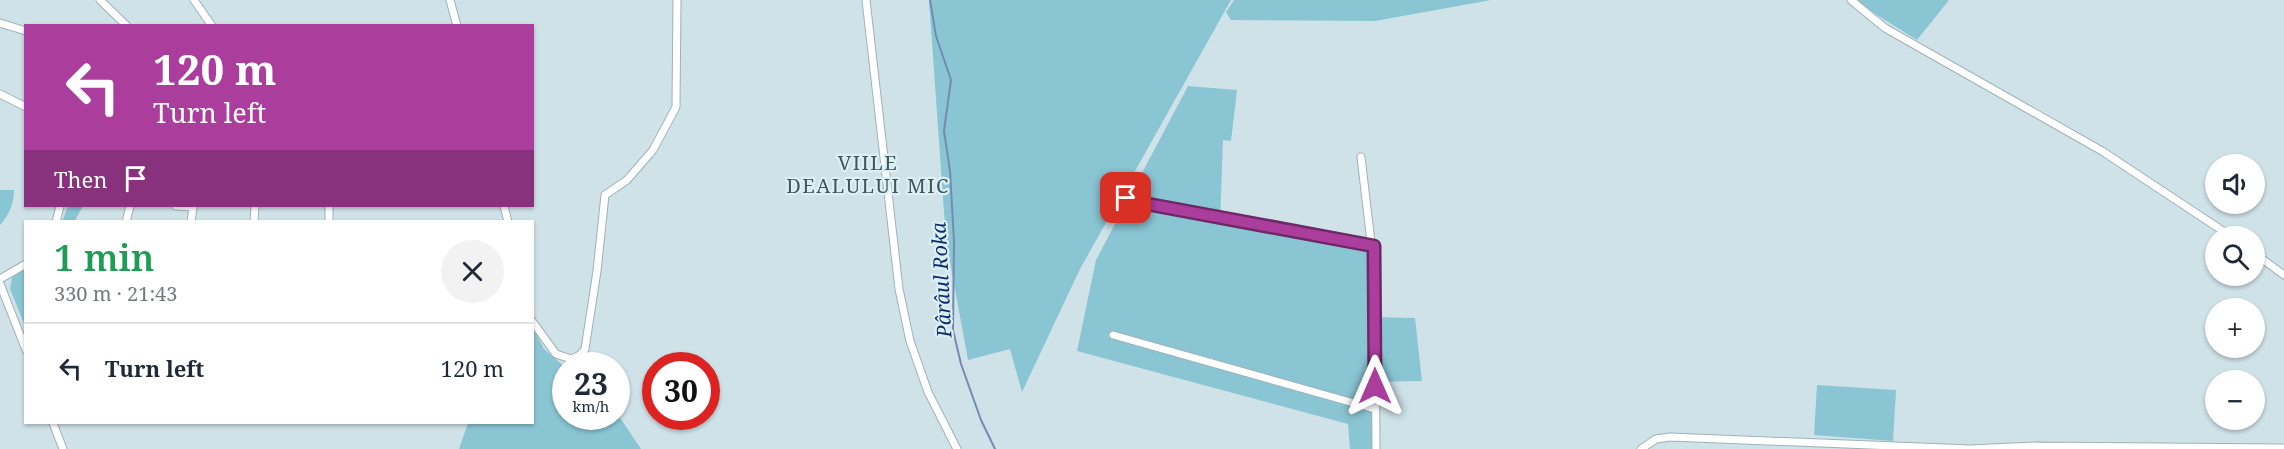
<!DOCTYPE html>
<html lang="en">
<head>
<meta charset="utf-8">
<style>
	:root { --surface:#fff; --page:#f2f2f3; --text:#1f2937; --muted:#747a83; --line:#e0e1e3 }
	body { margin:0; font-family:"Noto Serif",serif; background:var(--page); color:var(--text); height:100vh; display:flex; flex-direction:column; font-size:22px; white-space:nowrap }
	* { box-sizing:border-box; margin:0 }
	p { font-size:20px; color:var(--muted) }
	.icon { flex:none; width:33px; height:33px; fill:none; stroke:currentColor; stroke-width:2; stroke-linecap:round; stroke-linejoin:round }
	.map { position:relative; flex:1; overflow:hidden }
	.details { position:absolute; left:24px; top:220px; width:510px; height:204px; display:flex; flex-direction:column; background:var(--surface); border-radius:0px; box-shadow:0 2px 4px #0004 }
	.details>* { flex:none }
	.banner { position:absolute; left:24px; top:24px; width:510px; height:183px; border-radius:0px; box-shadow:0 2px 4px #0004; background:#ab3e9d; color:#fff; overflow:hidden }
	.tools { position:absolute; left:2205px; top:154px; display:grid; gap:12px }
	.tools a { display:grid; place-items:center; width:60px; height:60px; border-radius:50%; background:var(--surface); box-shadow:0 2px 4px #0004; font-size:30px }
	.speed { position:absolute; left:552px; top:352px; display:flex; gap:12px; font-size:30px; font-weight:700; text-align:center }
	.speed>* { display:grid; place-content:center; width:78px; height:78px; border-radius:50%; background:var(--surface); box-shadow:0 2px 4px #0004; line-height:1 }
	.speed small { font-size:15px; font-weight:400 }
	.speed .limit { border:9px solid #d22; background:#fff; color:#111 }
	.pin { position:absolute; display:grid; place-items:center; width:51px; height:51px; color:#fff; margin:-26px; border-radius:12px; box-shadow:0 3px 9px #0006 }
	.me { position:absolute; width:66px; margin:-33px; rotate:0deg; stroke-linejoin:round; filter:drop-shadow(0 0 4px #0008) }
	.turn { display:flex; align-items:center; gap:21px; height:126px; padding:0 30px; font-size:27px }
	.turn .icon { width:78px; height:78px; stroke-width:2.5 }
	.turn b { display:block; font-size:42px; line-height:51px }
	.then { display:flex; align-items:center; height:57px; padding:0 30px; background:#0003; gap:12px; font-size:22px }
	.round { display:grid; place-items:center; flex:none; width:63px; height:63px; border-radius:32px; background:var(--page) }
	.summary { display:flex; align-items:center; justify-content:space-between; height:102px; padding:0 30px }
	h1 { font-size:36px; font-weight:600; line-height:45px; color:#1e9e55 }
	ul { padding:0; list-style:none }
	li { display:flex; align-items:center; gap:18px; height:90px; padding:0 30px; border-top:2px solid var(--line) }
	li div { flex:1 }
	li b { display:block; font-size:22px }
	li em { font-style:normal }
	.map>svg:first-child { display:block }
</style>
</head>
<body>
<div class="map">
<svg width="2284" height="449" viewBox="0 0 2284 449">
	<rect width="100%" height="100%" fill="#cee2e8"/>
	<!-- green -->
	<path fill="#8ac5d4" d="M929,0H1231L1080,269L1022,392L1010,349L968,360L946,240Z
		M1234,0H1491L1375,21L1231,20L1226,12Z
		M1853,0H1949L1917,40Z
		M1188,86L1237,90L1231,141L1223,140L1220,222L1370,251L1371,317L1415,318L1422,381L1372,382L1373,449H1350L1348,424L1077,351L1096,260Z
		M0,190H14C14,204 9,215 0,225Z
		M68,206H83L74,222H62Z
		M25,268V326L10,289L12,278Z
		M533,328L544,349L565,367L566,417H616L617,413L641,449H459L468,423H532Z
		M1817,385L1896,390L1893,441L1814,435Z"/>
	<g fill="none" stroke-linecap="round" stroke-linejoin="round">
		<!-- stream -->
		<path stroke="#748bb4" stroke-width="2" d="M930,0L936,36L951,80L944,131L950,171L954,241L953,330L961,364L981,420L995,449"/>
		<!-- street casing -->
		<g stroke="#9eb2b8" stroke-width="9">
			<path id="street" d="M100,0L127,26
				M194,0L212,26
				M450,0L457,26
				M866,0L899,289L910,341L928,392L957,449
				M1851,0L1885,28L2102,151L2232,237
				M0,23L26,31
				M0,94L26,107
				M1361,157L1375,276L1376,449
				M1126,198L1142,203L1374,246
				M176,206L193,207L191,222
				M504,206L508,222
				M56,222L60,206
				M126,222L130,206
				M254,222L255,206
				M329,222V206
				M2254,253L2284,275
				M0,279L26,264
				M0,284L26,350
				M532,321L556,354L571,359L580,355L585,349L597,271L605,195L627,180L653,150L676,107L677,0
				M1113,335L1375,409
				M53,423L63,449
				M2035,446L2284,448
				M1641,449L1656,439L1670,437L1970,449L2035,446V449"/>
		</g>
		<!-- street -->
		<use href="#street" stroke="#fff" stroke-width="7"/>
	</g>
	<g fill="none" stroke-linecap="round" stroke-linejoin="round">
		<!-- route casing -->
		<g stroke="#6f2866" stroke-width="15">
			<path id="route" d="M1126,198L1142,203L1374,246L1375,386"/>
		</g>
		<!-- route -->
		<use href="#route" stroke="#ab3e9d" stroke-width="10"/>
	</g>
	<g text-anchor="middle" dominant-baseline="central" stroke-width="4.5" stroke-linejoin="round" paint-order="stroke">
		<!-- neighbourhood labels -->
		<g font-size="20" letter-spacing="1.5" fill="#43555a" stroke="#dbf0f5">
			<text x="868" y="162">VIILE<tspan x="868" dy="23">DEALULUI MIC</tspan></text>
		</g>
		<!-- water labels -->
		<g font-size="20" font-style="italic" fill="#0e2c6e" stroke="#dbf0f5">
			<text transform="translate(941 280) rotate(-93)">Pârâul Roka</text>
		</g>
	</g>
</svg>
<div class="tools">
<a><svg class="icon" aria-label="sound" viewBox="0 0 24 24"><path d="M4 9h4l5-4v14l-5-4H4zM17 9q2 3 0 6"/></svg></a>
<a><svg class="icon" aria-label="search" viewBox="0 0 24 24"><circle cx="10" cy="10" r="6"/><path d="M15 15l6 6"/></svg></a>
<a>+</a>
<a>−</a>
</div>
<div class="speed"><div>23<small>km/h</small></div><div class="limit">30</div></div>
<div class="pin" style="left:1126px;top:198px;background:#d93025"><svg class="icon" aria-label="arrive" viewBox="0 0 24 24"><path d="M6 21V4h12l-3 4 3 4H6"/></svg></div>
<svg class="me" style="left:1375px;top:386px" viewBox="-20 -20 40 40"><path d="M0-17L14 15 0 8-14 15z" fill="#ab3e9d" stroke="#fff" stroke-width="4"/></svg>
<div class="banner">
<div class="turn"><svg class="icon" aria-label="left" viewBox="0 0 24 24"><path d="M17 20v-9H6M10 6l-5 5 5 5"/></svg><div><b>120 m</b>Turn left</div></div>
<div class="then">Then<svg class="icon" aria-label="arrive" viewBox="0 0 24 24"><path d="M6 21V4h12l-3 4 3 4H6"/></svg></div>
</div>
<section class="details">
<div class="summary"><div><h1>1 min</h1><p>330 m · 21:43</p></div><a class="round"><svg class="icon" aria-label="close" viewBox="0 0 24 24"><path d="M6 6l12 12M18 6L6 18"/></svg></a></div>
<ul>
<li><svg class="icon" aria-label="left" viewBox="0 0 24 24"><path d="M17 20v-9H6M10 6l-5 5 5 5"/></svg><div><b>Turn left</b></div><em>120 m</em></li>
</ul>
</section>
</div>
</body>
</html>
